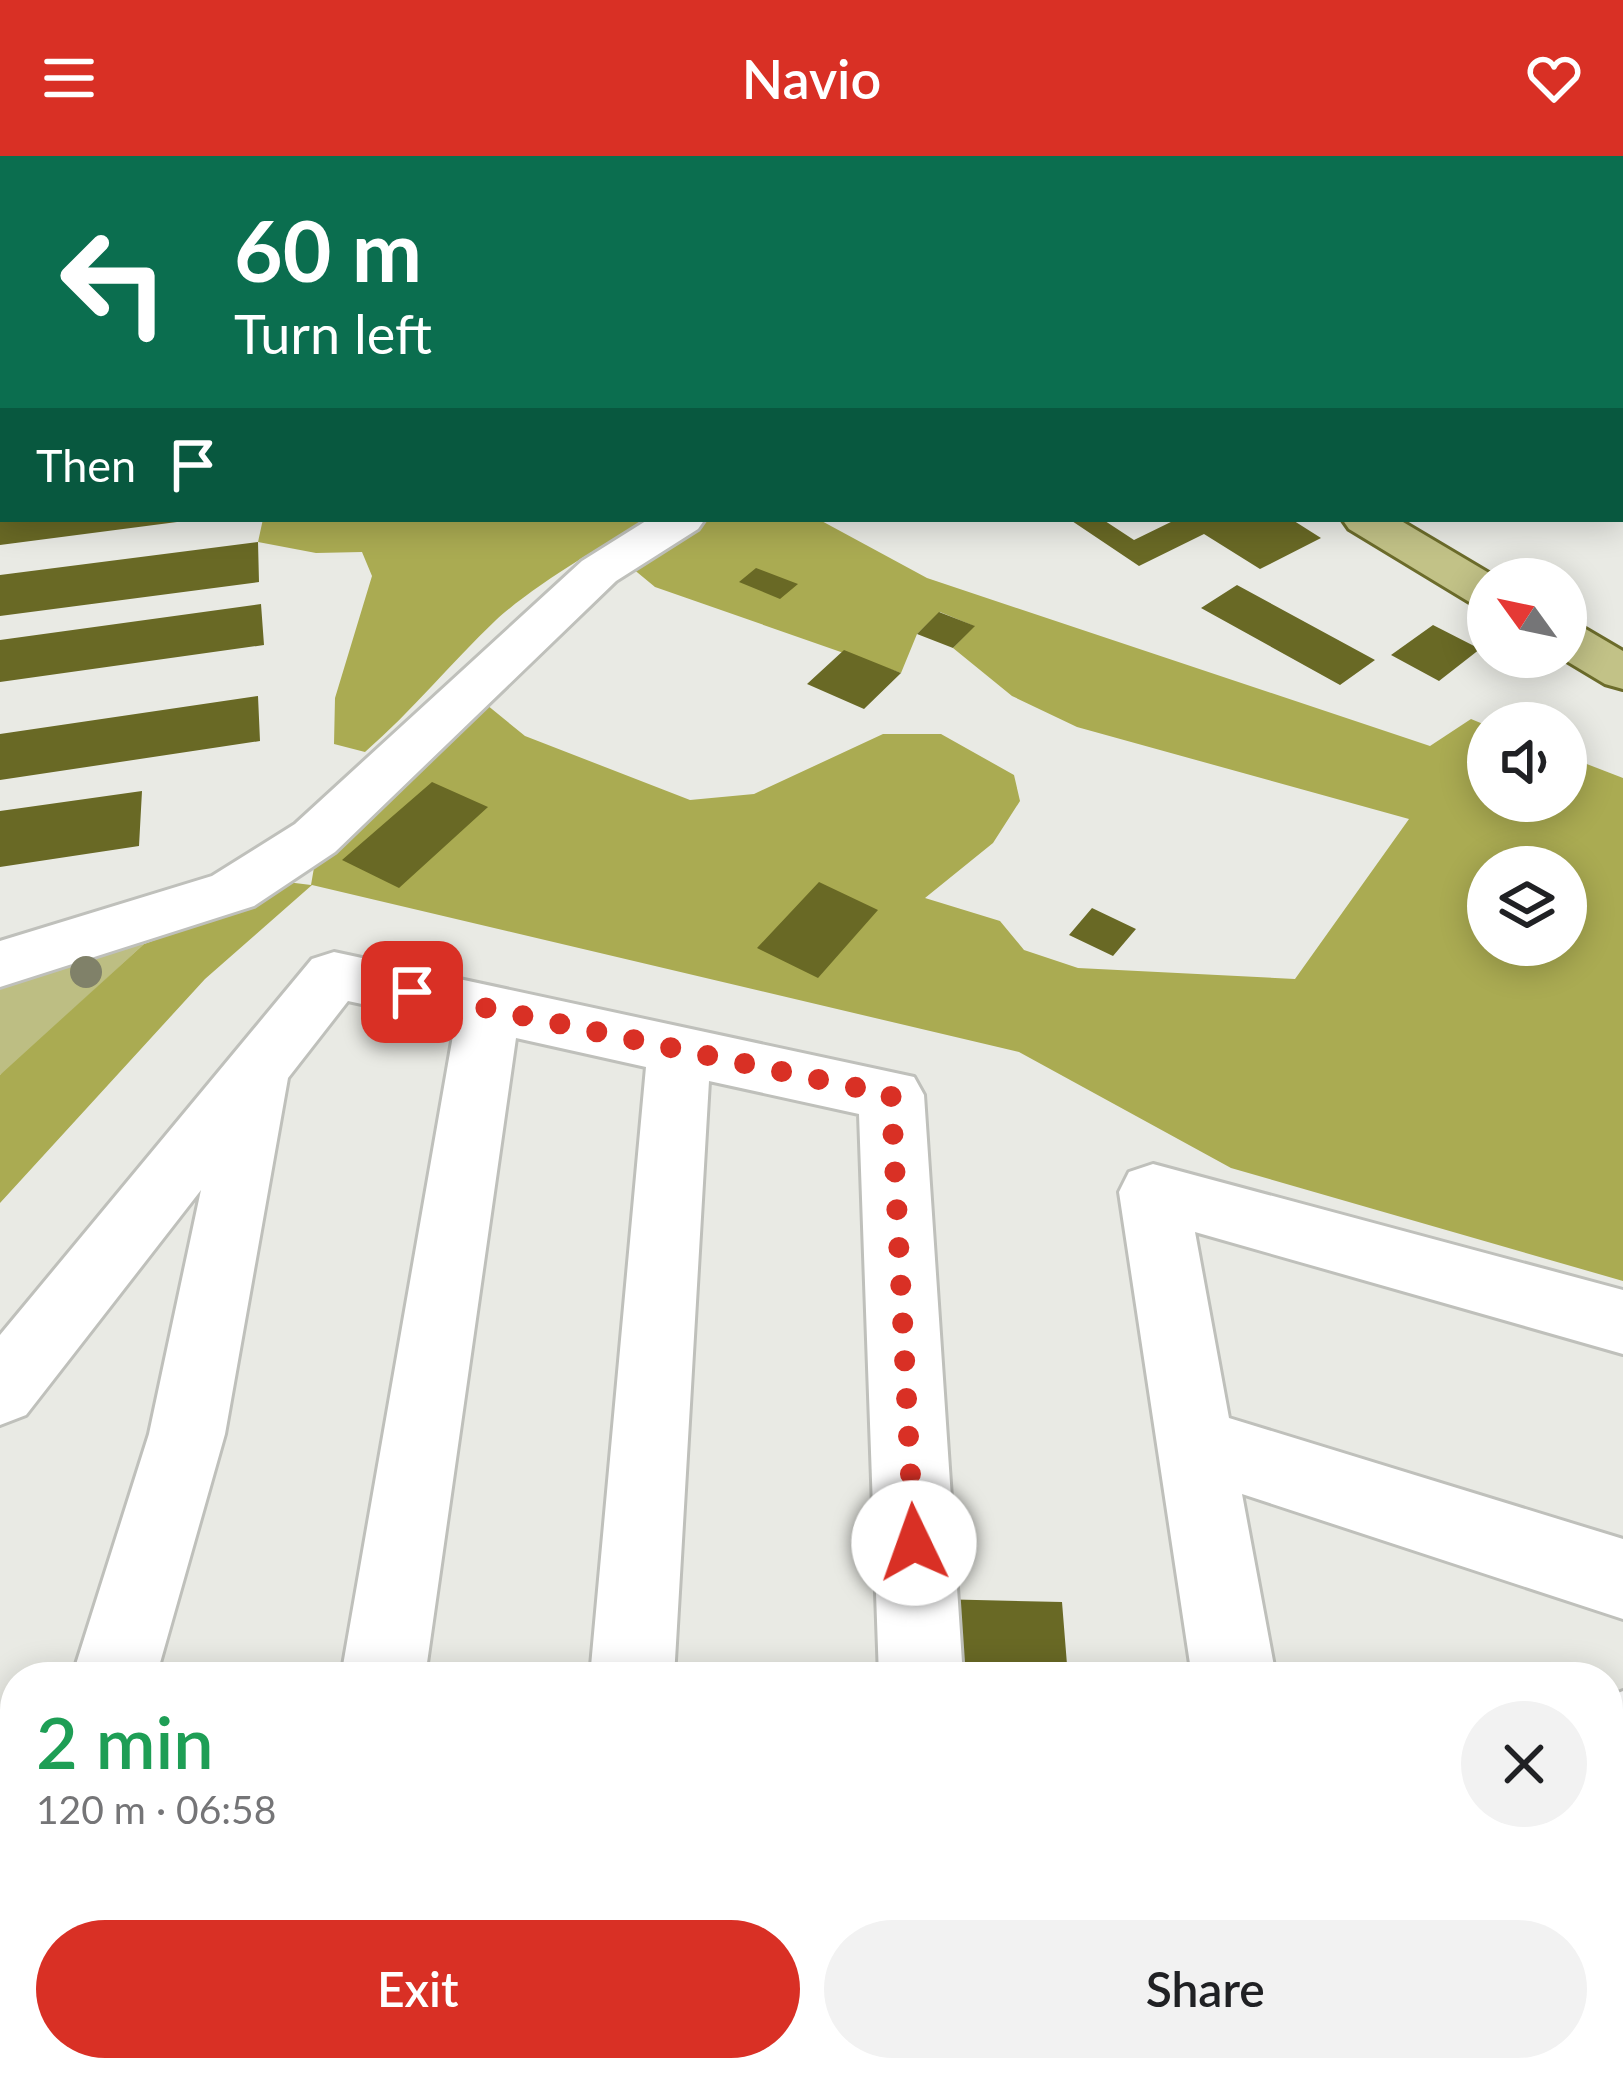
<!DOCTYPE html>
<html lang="en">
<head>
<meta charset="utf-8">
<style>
	:root { --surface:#fff; --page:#f2f2f2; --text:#202124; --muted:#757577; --accent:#d93025 }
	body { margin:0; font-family:Lato,sans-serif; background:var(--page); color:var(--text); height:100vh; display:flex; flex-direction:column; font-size:45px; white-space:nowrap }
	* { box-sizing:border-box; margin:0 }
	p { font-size:39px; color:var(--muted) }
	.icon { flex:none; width:66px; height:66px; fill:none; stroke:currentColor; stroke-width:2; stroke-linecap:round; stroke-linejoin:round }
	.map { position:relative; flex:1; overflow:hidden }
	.sheet { position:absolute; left:0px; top:1506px; width:1623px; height:420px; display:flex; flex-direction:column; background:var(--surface); border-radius:48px 48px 0 0; box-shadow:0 6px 30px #0003 }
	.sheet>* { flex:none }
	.guide { position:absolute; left:0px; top:0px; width:1623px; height:366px; box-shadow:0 6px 30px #0003; background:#0b6e4f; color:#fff; overflow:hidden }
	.needle { width:78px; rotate:303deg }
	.fabs { position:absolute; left:1467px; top:402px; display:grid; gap:24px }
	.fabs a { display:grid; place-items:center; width:120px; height:120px; border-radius:50%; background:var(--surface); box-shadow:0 6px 30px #0003; font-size:60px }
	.pin { position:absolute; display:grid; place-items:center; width:102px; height:102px; color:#fff; margin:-51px; border-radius:24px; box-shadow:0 6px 18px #0006 }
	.me { position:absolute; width:132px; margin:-66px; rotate:357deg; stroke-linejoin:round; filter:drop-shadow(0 0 9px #0008) }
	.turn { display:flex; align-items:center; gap:42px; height:252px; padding:0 36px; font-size:54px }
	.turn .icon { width:156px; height:156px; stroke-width:2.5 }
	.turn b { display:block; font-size:84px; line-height:102px }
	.then { display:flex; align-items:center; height:114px; padding:0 36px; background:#0003; gap:24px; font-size:45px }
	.round { display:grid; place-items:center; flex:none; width:126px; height:126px; border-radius:63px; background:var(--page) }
	.overview { display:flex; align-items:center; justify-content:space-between; height:204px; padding:0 36px }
	h1 { font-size:72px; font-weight:600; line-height:90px; color:#1e9e55 }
	.button { display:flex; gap:24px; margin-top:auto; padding:24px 36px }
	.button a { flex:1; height:138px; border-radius:72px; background:var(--accent); color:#fff; font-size:48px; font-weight:600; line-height:138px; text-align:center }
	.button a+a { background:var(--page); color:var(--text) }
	header { display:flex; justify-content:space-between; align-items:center; height:156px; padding:0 36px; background:var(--accent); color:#fff; font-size:54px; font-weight:600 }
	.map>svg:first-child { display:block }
</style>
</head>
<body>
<header><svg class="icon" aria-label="menu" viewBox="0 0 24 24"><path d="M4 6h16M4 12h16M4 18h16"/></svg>Navio<svg class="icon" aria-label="heart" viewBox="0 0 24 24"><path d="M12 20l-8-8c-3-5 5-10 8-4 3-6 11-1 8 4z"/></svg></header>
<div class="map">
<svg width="1623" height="1926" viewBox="0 0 1623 1926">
	<rect width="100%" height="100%" fill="#e9eae4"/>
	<!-- green -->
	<path fill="#bdbe83" d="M144,788L6,915L0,919V822L42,808Z"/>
	<!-- forest -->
	<path fill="#aaab52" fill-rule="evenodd" d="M0,0H655L661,3H3V68Z
		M263,363H652C608,384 532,431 496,464C451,507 412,555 365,596L334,588L335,542L372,420L362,396L316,397L258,386Z
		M692,363H818L927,422L1430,590L1471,563L1488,570V645H1566V600L1623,622V1125L1231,1012L1019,896L312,729L205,823L0,1047V919L144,788L207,765L287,726L311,729L316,700L472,549H487L525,580L690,644L754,638L883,578H941L1014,619L1020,645L993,687L925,742L1000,765L1024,794L1078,812L1295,823L1409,663L1077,571L1012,540L953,492L974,470L940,456L917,478L901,517L655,431L632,412ZM1488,711H1566V789H1488Z"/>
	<!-- building -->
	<path fill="#696925" d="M0,363H177V366L0,389Z
		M1069,363H1102L1134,384L1177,363H1291L1321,382L1260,413L1204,378L1139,410Z
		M258,386L259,426L0,460V419Z
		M756,412L798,428L780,443L739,426Z
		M1237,429L1375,504L1340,529L1201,452Z
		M261,448L264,489L0,526V484Z
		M939,456L975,470L953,492L917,478Z
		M1433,469L1480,493L1439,525L1391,499Z
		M844,494L901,517L864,553L807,528Z
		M258,540L260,585L0,624V578Z
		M432,626L488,651L399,732L342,704Z
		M142,635L139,690L0,711V655Z
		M819,726L878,754L818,822L757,792Z
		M1092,752L1136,773L1113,800L1069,779Z
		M935,1443L1062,1446L1068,1521H937Z"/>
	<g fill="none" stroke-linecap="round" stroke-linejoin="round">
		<!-- service casing -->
		<g stroke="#bfc0bb" stroke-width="6">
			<path id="service" d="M1328,0H1354L1356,3H1330Z"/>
		</g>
		<!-- minor casing -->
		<g stroke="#bfc0bb" stroke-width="6">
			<path id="minor" d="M649,363H705L698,373L616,425L335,696L254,750L0,831V785L212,720L295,668L582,405Z
				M334,796L914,921L924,939L963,1521H879L859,958L709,925L674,1521H590L646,911L516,882L425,1521H341L455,868L348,845L288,922L225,1278L156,1521H72L149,1278L201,1034L26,1259L0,1269V1179L312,803Z
				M1153,1008L1623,1134V1198L1195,1076L1229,1262L1623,1383V1463L1242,1338L1276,1521H1192L1119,1036L1129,1016Z
				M1623,1535V1628L1608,1634V1541Z
				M15,1808V1911H46L40,1926H0V1814Z
				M258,1911H354L352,1926H254Z
				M555,1911H651V1926H553Z
				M885,1911H981L983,1926H885Z
				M1250,1911H1346L1351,1926H1253Z"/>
		</g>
		<!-- primary casing -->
		<g stroke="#6c6c2b" stroke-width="6">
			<path id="primary" d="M685,0H723L726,3H687Z
				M1342,363H1398L1499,423H1488V452L1471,447L1349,373Z
				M1566,468L1584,472L1623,495V533L1605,528L1560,501H1566Z"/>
		</g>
		<!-- service -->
		<use href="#service" fill="#fff" fill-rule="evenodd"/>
		<!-- minor -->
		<use href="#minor" fill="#fff" fill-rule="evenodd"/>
		<!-- primary -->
		<use href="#primary" fill="#c2c287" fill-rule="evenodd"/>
	</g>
	<!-- trees -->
	<circle fill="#808169" cx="86" cy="816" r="16"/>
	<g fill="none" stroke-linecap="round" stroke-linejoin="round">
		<!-- route -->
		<path stroke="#d93025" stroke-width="21" stroke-dasharray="0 37.8" d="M412,836L891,939L914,1387"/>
	</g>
</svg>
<div class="fabs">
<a><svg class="needle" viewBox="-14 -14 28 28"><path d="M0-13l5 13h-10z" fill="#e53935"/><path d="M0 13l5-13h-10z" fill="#757577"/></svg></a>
<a><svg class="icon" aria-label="sound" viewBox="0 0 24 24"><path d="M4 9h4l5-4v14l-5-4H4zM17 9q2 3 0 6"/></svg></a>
<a><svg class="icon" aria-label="layers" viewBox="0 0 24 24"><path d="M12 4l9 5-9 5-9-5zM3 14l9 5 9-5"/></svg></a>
</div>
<div class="pin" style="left:412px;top:836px;background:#d93025"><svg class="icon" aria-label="arrive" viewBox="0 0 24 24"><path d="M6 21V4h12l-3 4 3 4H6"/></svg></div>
<svg class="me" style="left:914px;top:1387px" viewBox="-20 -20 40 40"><circle r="19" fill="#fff"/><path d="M0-13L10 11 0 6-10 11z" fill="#d93025"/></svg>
<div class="guide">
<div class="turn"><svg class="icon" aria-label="left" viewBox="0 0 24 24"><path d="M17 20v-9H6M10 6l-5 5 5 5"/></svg><div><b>60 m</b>Turn left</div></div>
<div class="then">Then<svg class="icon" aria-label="arrive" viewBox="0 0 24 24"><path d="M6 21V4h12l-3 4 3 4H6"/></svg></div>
</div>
<section class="sheet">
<div class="overview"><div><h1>2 min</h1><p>120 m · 06:58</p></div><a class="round"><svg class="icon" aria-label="close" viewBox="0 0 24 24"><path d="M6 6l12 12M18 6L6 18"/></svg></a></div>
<div class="button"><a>Exit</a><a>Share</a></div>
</section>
</div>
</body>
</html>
